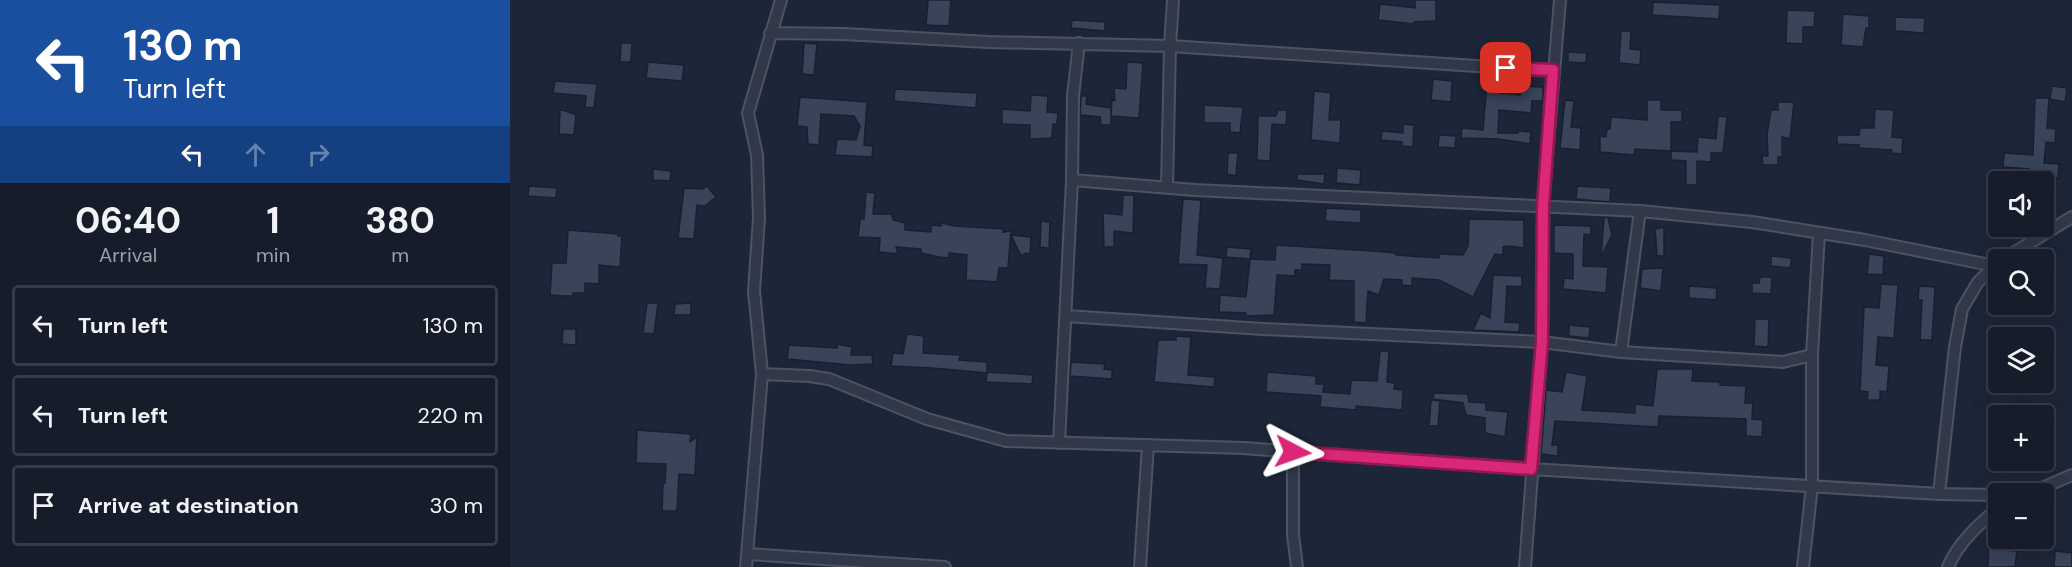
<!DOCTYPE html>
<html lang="en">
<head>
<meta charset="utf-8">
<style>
	:root { --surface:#161c2a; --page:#1f2532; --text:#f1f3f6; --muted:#9ea1a8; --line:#353a47 }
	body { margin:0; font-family:"DM Sans",sans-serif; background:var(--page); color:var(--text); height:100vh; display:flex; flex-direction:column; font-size:22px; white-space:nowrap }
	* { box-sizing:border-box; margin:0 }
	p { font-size:20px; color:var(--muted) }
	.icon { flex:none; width:33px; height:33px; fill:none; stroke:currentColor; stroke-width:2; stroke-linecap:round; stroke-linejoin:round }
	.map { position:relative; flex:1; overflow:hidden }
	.details { display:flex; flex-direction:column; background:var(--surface); width:510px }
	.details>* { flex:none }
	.hud { background:#1a4fa0; color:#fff; overflow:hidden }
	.buttons { position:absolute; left:1478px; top:171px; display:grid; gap:12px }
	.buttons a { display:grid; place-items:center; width:66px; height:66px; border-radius:6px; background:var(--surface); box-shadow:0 6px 24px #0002,0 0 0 2px var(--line); font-size:30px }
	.pin { position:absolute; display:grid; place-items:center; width:51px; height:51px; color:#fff; margin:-26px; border-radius:12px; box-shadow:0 3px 9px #0006 }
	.me { position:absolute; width:66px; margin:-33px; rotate:94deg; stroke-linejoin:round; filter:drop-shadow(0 0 4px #0008) }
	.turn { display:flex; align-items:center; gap:21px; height:126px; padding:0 24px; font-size:27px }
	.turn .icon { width:78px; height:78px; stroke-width:2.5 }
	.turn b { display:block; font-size:42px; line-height:51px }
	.lanes { display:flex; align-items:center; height:57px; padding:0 24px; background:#0003; justify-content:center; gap:30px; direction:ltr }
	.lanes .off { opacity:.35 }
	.eta { display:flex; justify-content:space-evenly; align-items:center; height:102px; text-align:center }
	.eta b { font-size:36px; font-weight:700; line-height:42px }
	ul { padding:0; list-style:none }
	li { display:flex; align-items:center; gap:18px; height:81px; margin:0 12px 9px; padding:0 12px; border:3px solid var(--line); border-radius:6px }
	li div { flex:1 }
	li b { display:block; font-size:22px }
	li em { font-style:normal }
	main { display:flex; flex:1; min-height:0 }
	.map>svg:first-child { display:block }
</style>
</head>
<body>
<main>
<section class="details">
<div class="hud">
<div class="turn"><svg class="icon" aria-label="left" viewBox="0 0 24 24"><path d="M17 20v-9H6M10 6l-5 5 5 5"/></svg><div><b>130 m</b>Turn left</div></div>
<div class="lanes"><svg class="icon" aria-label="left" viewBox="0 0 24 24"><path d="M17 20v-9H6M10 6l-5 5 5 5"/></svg><svg class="icon off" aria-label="ahead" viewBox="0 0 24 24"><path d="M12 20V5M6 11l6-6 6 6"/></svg><svg class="icon off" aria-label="right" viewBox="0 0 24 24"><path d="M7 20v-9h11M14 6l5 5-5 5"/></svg></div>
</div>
<div class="eta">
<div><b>06:40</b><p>Arrival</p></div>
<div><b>1</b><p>min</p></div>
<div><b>380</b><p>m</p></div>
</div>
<ul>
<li><svg class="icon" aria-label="left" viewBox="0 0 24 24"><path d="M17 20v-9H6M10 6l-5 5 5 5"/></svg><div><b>Turn left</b></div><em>130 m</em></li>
<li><svg class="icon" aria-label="left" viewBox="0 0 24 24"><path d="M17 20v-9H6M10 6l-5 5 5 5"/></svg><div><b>Turn left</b></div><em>220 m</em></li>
<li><svg class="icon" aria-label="arrive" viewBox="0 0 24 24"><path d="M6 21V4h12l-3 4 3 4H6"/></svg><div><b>Arrive at destination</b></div><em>30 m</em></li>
</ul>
</section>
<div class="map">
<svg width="1562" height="567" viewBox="0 0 1562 567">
	<rect width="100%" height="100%" fill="#1d2638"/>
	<!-- building -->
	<path fill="#394359" stroke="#18202f" stroke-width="1.5" d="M418,0H441L439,26L416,25Z
		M905,0H926V21L904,22V24L868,20L870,4L905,8Z
		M1143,2L1210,5L1209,19L1142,15Z
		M1277,10L1305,11L1304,27H1293V44L1276,43Z
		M1333,14L1359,16V28H1356L1353,47L1331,45Z
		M1385,17L1415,18L1414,33L1385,31Z
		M562,20L595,22V31L561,28Z
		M1111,31H1121L1120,49L1131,50L1130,65L1109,63Z
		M111,43H122L121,62H110Z
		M294,43L307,44L304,75L292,74Z
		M1058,52L1077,53L1076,63L1058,62Z
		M138,62L174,65L172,81L136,78Z
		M617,62L633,63L629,118L601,116L602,99L605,100L604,88L616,89Z
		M923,79L942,81L941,102L921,100Z
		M45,81L87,84L84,108L75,107L76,96L43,93Z
		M977,83L991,84V93L1010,95V86L1033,87V101H1022L1021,113L989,110L988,133H1008V131L1021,132L1020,144L988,139L951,138L952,128L973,130Z
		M1542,86L1557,88L1555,102L1540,99Z
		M385,89L467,93L466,108L384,101Z
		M804,91L821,93L819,120H831L830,143L801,140Z
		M521,95L538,96L537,112L548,113L547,124H543L542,138L520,139V125L492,124V109L520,111Z
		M571,96H577L576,104L601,108V125H591L590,117L570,115Z
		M290,97L357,102L354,145L363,146L362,157L325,155L327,139L346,140L350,126L344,116L311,114L309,145L298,144L297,127L287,126Z
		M1525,98H1539L1537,128L1546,129L1545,143L1536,142L1534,163L1549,164L1548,178L1534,177V182H1518L1519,169L1493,167L1494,153L1523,155Z
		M1055,100L1064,101L1061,127L1071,128L1070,150L1050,148Z
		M1137,100H1151V110H1172V122H1161V151L1125,149L1124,155L1090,152V136L1096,137L1097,129H1100L1101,117L1137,120Z
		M1268,102H1284L1280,139L1272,137V157H1268V165H1253L1252,156H1258L1257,135L1261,110H1268Z
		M694,105L733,107L730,133L720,132V123H694Z
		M50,109L66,115L64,135L49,134Z
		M1365,109L1384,110L1382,137L1393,138L1392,154L1381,153L1382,150L1349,148V145L1327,144V135H1349L1350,128H1364Z
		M768,110H777L776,125L762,124L760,161L747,160L748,116H766Z
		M1208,116L1217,117L1213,153H1201V162L1187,161V185H1176V161L1161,160V151L1187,152L1188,137L1206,139Z
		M893,124L904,125L903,147L892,146V142L871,140L872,131L893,133Z
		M929,135L946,136L945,148L928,147Z
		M718,153H728L726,176L717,174Z
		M827,168L851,170L850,185L826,183Z
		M143,169L161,171L160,181L143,180Z
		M787,174H815L814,184L787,180Z
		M19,186L47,188L46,198L18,196Z
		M197,186L206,197L195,206L187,205L184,239L168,238L174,188L193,189Z
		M1067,186L1101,188L1100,202L1066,199Z
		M356,192L365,193L363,214H382L383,220L395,223V230L421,232V225L431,226V223L445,226L494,229L493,232L501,231L498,268H489L487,282L456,280L457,255L439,253V258L429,257L411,253V249L386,247L388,254L369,252L370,238L348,237L350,219H354Z
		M613,195H624L623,233L604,231V247H594L593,213L612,215Z
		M673,199L691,200L687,255L713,258L710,289L695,288L697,265L668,264Z
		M816,208L851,210V223L815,221Z
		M1094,217H1098L1102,235L1091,257Z
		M959,219L1014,220V248L999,246L993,247V255L985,254L963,297L929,280L902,278V286L892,285V280L874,279L869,295L858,291L856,323L844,322V281L819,280L820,265L792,264V270H785V276L767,275L764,315L736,316V313L709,312L710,295L736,297L740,259L765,260L766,245L863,251L886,253V255L929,258V254L953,255L958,246Z
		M531,221L540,222L539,248L530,247Z
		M1044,225L1081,226V235L1074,234L1073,266L1098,267L1096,293L1053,289L1054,278L1063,279V254L1044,253Z
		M1154,227V256H1147L1145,229Z
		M58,230L108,234V236H112L110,267L89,265V284L75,283V293H63V296H54L40,295L42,263H56Z
		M501,235L521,237L520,254L516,253L511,256Z
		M717,247L741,249L740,259L716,257Z
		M1534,247L1545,248L1541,304H1533Z
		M1359,254L1374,256L1373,275L1357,274Z
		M1261,256L1282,258L1280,268L1261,266Z
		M1153,268L1151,291L1130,288L1132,269Z
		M983,275L1012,276V287L997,286L995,322L1010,323L1009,332L963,330L971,313L980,318Z
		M1250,277H1262L1261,294L1242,293V283H1249Z
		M1371,284L1388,285L1384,338L1368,337L1366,365L1379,366L1377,392L1370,391V400H1357L1358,392L1350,391L1354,307L1369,308Z
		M1179,286L1207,288L1206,300L1179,298Z
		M1409,286L1425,287L1422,340H1410L1412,300H1408Z
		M137,303H148L144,334L133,333Z
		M181,303V315H164L165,304Z
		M1245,319H1259L1258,347L1244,346Z
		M1059,325L1080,327L1079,338L1059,336Z
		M53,329H66V345L52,344Z
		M397,334L414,336L413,353L450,355L449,360L477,362V372L523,375L522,384L476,382L477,373L422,368L381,366L383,353L393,354Z
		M666,336L681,337L678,375L705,377L704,387L644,382L648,340H666Z
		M327,344L342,347L341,355H362L363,364L340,365L277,359L279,345L327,348Z
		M870,351H879L877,382L885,383L884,389L893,390L892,410L846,406V410L810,407L811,396L756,392L757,372L806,376V384H814L813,392L840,394L841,380L867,381Z
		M561,362L595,364L594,369L602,370V379L560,376Z
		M1147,369H1183L1182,381L1210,382V385L1236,386L1235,403H1243L1242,419L1253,420L1252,437L1236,436V419L1149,416L1148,427L1045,421L1042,445H1048V456L1031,454L1036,390L1052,392L1056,372L1077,376L1072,410L1125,413V404L1143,406Z
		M924,393L958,394L959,402L976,403V410L998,412L995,437L975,433V418L956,415L953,403L923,399Z
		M921,400L930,401L928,426H919Z
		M127,430L181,434L180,442L187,437L185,475L169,474L167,511H152L153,483H155L156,464L126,463Z
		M1479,538H1493V550L1507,551L1505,567H1478Z
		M1545,551L1562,553V567H1544Z"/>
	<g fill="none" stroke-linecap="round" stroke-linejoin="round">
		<!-- minor casing -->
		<g stroke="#4b5364" stroke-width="14">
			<path id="minor" d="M260,33L334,34L478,42L660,46L1043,71
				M562,180L685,190L1130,211L1242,222L1355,240L1485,266
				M657,188L660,46L663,0
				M1492,260L1562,217
				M556,316L753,329L1032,342L1111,352L1273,362L1302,355
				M1111,352L1130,211
				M252,374L299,376L319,379L417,419L496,441L733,448L1021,469L1429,494L1488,495
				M549,443L562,180L563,96L569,43
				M783,452V535L787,567
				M1429,494L1445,347L1452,309L1468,282L1488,263
				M1518,494L1562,475
				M238,554L435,567
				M236,567L252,374L244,291L249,218L247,155L238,113L271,0
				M630,567L638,445
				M1015,567L1032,342L1033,206L1050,0
				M1293,567L1302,486V355L1309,233
				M1438,567C1448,543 1468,525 1488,508"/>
		</g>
		<!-- minor -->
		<use href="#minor" stroke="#313848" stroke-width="10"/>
	</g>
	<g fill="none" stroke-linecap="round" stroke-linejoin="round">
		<!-- route casing -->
		<g stroke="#8e194d" stroke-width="15">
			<path id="route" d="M783,452L1021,469L1032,342L1033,206L1043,70L996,68"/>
		</g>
		<!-- route -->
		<use href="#route" stroke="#db2777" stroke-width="10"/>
	</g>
</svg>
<div class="buttons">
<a><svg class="icon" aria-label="sound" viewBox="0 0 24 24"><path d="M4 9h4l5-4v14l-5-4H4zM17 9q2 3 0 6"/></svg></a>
<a><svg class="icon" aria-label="search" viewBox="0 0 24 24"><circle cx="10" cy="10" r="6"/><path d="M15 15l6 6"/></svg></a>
<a><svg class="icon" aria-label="layers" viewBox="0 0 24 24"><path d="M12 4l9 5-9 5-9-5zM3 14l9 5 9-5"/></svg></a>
<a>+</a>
<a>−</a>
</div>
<div class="pin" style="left:996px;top:68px;background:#d93025"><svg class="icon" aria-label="arrive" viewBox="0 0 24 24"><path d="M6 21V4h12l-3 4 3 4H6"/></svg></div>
<svg class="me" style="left:783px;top:452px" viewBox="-20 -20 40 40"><path d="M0-17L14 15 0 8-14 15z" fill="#db2777" stroke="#fff" stroke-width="4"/></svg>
</div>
</main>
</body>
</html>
